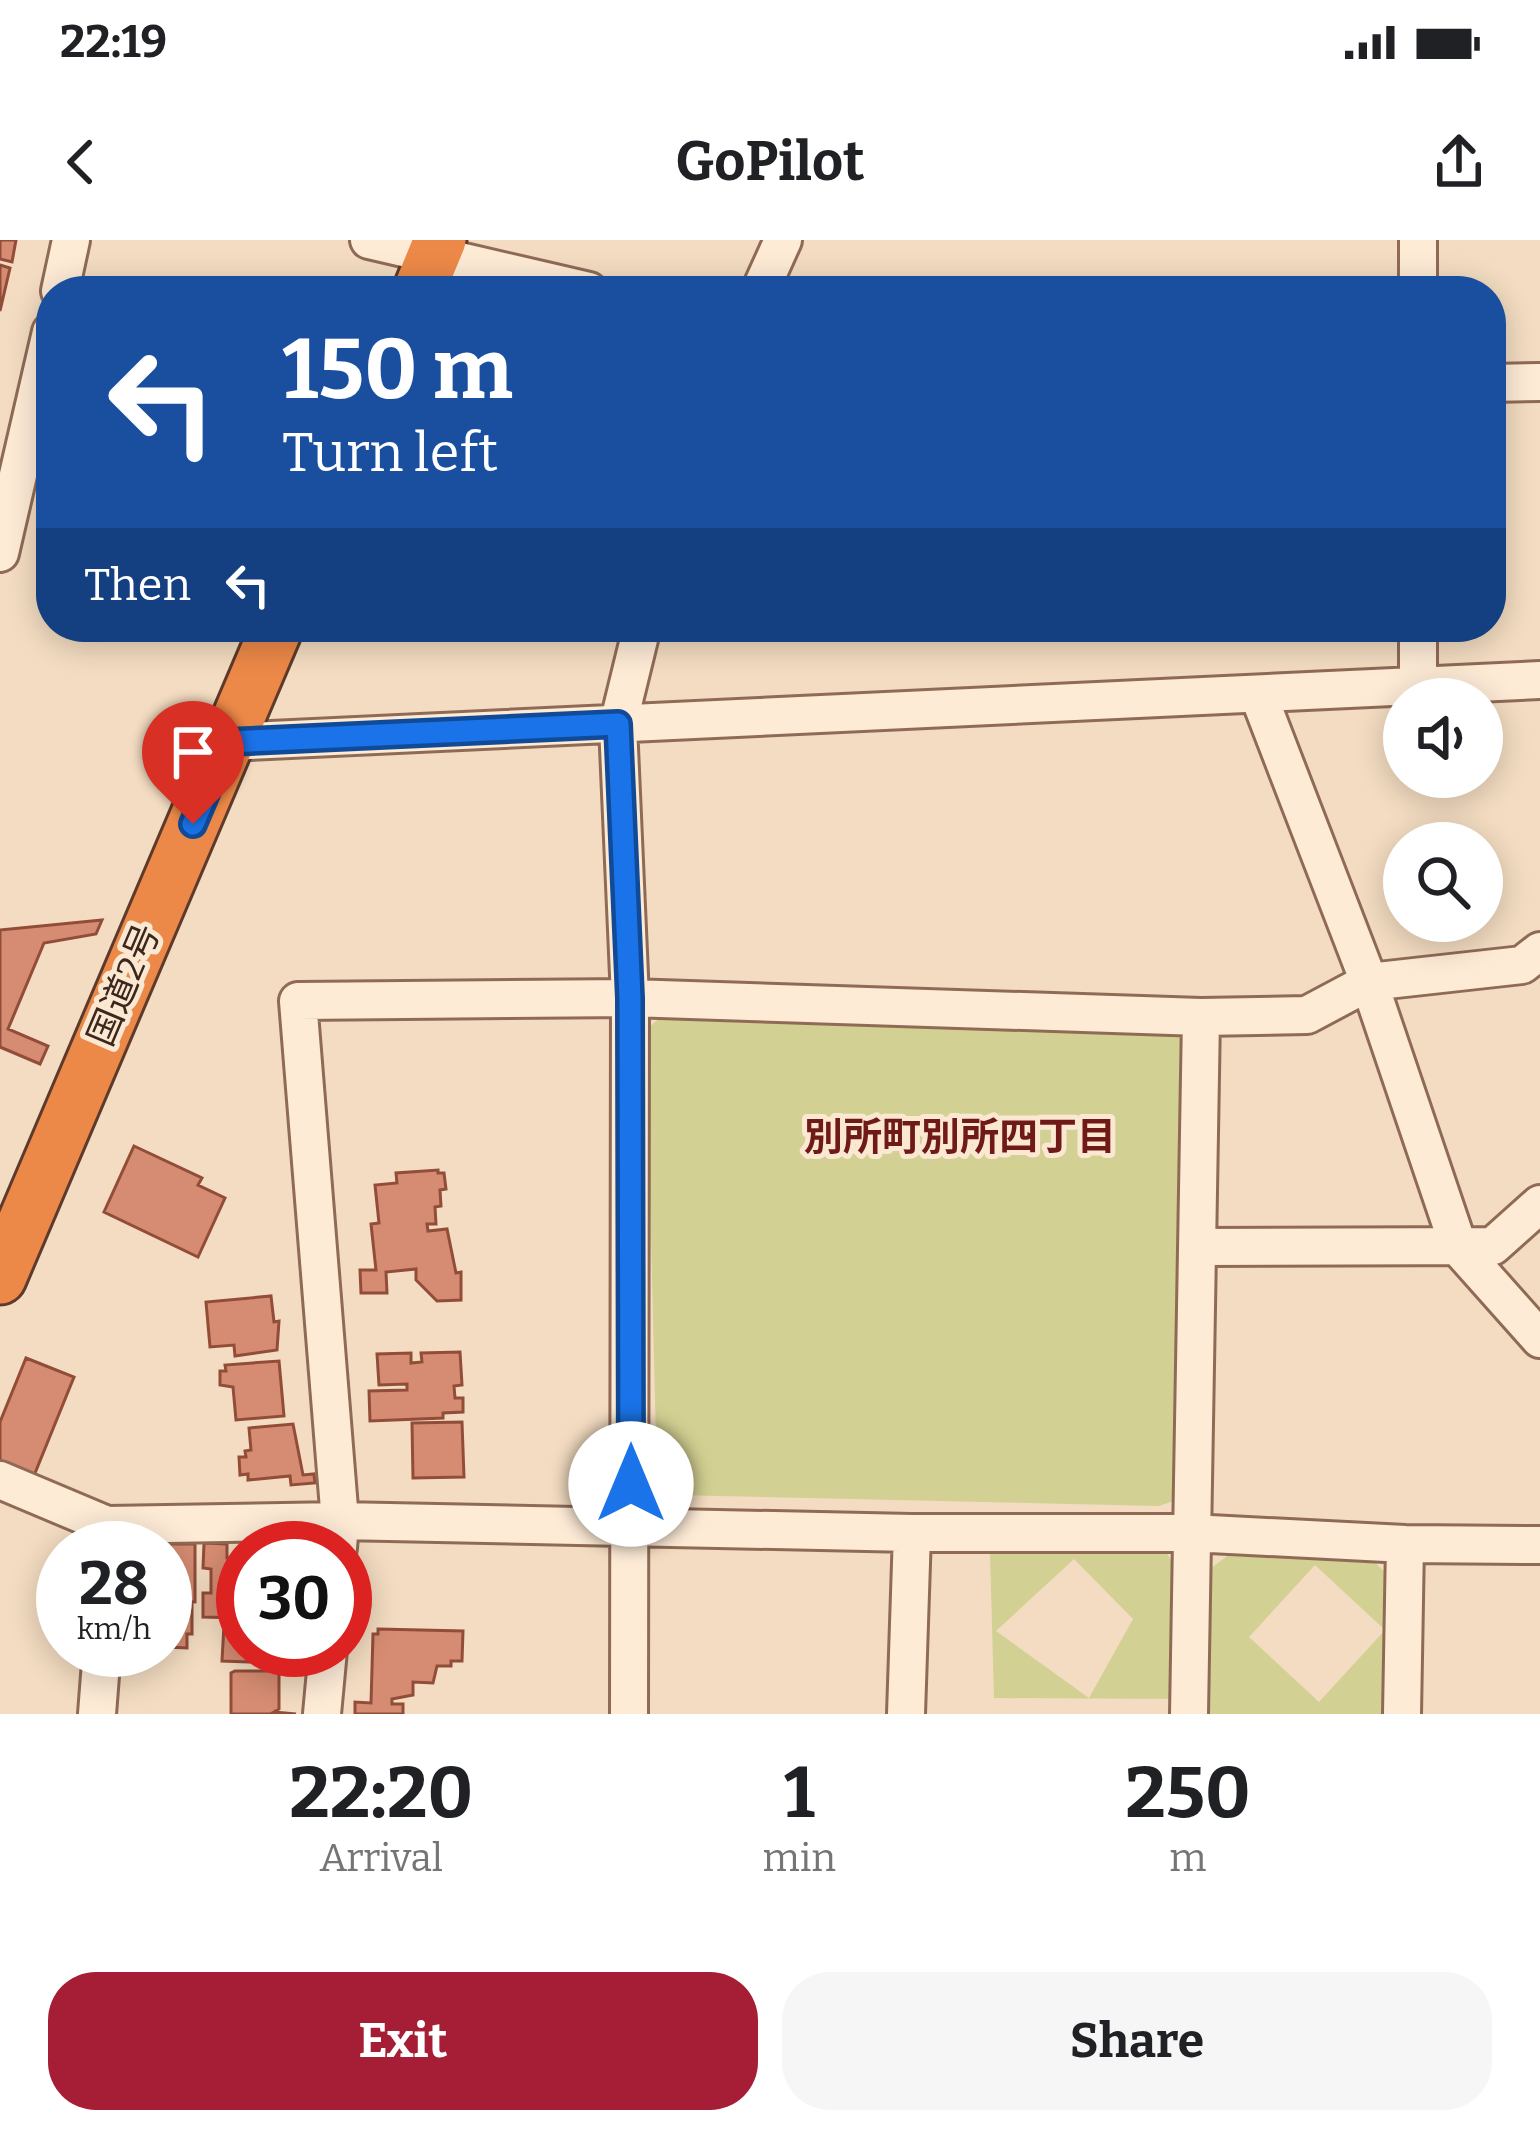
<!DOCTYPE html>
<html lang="en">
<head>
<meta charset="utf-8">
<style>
	:root { --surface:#fff; --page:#f6f6f6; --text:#202124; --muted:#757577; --accent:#a61e35 }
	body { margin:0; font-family:Bitter,"Noto Sans JP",serif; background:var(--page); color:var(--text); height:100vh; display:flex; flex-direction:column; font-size:45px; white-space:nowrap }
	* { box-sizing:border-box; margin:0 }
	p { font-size:39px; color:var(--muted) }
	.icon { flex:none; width:66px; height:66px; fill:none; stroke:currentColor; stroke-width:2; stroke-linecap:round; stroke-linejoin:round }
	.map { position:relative; height:1474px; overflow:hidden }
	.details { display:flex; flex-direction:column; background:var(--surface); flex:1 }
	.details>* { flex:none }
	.banner { position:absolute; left:36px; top:36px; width:1470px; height:366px; border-radius:48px; box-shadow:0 6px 30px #0003; background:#1a4fa0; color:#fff; overflow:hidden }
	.buttons { position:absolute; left:1383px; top:438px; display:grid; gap:24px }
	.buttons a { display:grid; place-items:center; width:120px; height:120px; border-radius:50%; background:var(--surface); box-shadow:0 6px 30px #0003; font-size:60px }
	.speed { position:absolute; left:36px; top:1281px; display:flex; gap:24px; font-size:60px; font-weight:700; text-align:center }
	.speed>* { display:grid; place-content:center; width:156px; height:156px; border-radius:50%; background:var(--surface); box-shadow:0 6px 30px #0003; line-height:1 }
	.speed small { font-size:30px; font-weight:400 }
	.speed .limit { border:18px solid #d22; background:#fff; color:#111 }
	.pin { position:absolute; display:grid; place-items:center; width:102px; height:102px; color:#fff; margin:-123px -51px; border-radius:50% 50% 50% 0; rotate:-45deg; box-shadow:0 0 12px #0007 }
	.pin .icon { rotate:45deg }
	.me { position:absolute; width:132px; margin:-66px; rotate:0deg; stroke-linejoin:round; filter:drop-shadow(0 0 9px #0008) }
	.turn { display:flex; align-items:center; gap:42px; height:252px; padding:0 48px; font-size:54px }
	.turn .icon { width:156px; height:156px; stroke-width:2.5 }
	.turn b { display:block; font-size:84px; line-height:102px }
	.then { display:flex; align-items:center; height:114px; padding:0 48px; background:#0003; gap:24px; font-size:45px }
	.eta { display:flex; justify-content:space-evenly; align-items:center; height:204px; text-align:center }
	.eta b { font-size:72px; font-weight:700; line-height:84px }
	.action { display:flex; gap:24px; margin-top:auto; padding:24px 48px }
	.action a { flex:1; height:138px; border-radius:48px; background:var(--accent); color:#fff; font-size:48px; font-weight:700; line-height:138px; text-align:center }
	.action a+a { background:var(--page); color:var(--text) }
	.status { display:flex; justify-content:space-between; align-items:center; height:84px; padding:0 60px; background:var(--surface); direction:ltr }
	.status svg { height:33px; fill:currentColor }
	header { display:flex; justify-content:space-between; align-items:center; height:156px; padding:0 48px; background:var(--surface); font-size:54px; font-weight:700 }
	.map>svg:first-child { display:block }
</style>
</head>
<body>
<div class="status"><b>22:19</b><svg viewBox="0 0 49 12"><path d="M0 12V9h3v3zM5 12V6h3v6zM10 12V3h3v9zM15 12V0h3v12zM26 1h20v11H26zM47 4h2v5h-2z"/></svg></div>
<header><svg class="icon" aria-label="back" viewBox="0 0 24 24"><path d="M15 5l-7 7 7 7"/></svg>GoPilot<svg class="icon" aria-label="share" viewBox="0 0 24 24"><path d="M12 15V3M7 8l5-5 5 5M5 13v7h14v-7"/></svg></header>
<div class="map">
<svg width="1540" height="1474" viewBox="0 0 1540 1474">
	<rect width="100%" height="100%" fill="#f3dcc1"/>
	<!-- green -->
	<path fill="#d3d093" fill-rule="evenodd" d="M664,774L1176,789L1193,808L1182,1258L1159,1266L673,1255L657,1242L646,790Z
		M1164,1310L1179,1330L1178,1459L994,1458L990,1312ZM1074,1319L1133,1379L1089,1458L996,1391Z
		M1227,1316L1372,1320L1389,1336L1390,1474H1208L1210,1329ZM1315,1325L1385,1390L1319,1462L1249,1397Z"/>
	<!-- building -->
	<path fill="#d68c72" stroke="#924d39" stroke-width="3" d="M0,0H16L12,22L0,19Z
		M0,25L10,28L0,71Z
		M102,680L96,694L44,703L8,789L48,806L40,824L0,807V690Z
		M134,906L202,938L198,945L225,958L198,1017L104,972Z
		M438,930V933H444L446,949L440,950L441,966L435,967L436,984H427L428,991L447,989L456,1033L461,1032V1060L437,1061L416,1040V1029L386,1032L387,1053H361L360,1030H376L371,984L379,983L375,945L397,943L396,933Z
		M271,1056L274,1082L279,1081L277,1110L235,1116L234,1105L210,1107L206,1062Z
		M460,1112L462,1145L454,1146L455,1158H463V1172L443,1173V1178L370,1181L369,1151L407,1150V1144L379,1145L377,1114L411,1113V1123L422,1122L421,1113Z
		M26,1118L74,1137L33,1238L0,1224V1182Z
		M279,1121L284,1176L236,1180L233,1147L220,1145V1131H226L225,1125Z
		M462,1182L464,1237L413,1238L412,1183Z
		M293,1184L303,1235L314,1234L315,1243L291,1245L290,1236L248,1240V1234L240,1235L239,1217H246L245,1211L251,1210L249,1188Z
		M204,1303L227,1304V1318L243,1319V1376L240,1378L203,1377V1353H211V1329L203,1328Z
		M148,1304H195V1362L165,1361V1308H148Z
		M165,1365H192V1394H187V1408L165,1407Z
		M224,1384L243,1385V1410H311V1412L278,1411L277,1423L222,1421Z
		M378,1389L463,1391L462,1421H451V1426H437L433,1443L413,1442V1455L392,1459V1464H403V1474H355V1462L371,1463L373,1394H378Z
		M235,1431H279V1469L274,1472L296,1474H231V1433Z"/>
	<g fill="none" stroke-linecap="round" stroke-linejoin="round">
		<!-- minor casing -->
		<g stroke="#8f6b56" stroke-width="42">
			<path id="minor" d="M369,0L589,51
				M60,51L71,0
				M760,51L783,0
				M1418,51V0
				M1491,143L1540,142
				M0,313L51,92
				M1418,387V446
				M1258,454L1369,742L1459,1008L1540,1099
				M228,502L1540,440
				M1200,1007L1493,1006L1540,964
				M0,1240L107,1285L340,1281L912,1293H1191L1405,1304L1540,1305
				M338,1308L340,1281L298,761L630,758L1201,777L1307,775L1369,742L1522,725L1540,711
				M97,1474L102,1410
				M322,1474L328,1410
				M629,1474L630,758L618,485L642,387
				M906,1474L912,1293
				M1189,1474L1201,777
				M1402,1474L1405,1304"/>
		</g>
		<!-- highway casing -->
		<g stroke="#5d3a2b" stroke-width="57">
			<path id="highway" d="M419,51L440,0
				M0,1038L277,387"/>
		</g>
		<!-- minor -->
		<use href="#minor" stroke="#fdebd6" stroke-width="36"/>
		<!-- highway -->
		<use href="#highway" stroke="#ed8948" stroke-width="51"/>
	</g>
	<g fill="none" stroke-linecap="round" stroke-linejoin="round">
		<!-- route casing -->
		<g stroke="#114b97" stroke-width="30">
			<path id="route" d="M193,584L228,502L618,484L630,758L631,1244"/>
		</g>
		<!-- route -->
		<use href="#route" stroke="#1a73e8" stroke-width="21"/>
	</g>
	<g text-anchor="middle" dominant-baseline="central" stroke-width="10" stroke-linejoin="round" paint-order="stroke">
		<!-- street labels -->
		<g font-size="36" fill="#3d271c" stroke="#fae8d2">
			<text transform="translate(124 745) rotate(-67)">国道2号</text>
		</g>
		<!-- neighbourhood labels -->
		<g font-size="39" font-weight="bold" fill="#6f1a16" stroke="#fae8d2">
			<text x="960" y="897">別所町別所四丁目</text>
		</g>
	</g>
</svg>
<div class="buttons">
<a><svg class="icon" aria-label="sound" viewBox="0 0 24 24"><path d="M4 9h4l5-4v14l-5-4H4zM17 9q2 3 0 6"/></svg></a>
<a><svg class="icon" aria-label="search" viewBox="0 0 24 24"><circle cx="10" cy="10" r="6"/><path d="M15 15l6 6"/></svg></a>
</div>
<div class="speed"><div>28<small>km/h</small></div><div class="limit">30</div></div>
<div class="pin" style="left:193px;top:584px;background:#d93025"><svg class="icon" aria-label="arrive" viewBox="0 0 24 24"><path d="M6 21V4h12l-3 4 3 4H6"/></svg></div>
<svg class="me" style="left:631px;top:1244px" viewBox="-20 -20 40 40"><circle r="19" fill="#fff"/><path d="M0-13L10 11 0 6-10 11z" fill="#1a73e8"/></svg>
<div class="banner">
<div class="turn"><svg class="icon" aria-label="left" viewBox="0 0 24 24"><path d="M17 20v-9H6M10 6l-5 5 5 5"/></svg><div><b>150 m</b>Turn left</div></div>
<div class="then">Then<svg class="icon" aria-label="left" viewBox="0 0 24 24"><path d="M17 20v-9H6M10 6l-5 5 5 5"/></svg></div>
</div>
</div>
<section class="details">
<div class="eta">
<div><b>22:20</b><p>Arrival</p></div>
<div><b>1</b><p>min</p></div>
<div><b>250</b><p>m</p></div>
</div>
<div class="action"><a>Exit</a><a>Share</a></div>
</section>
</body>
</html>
